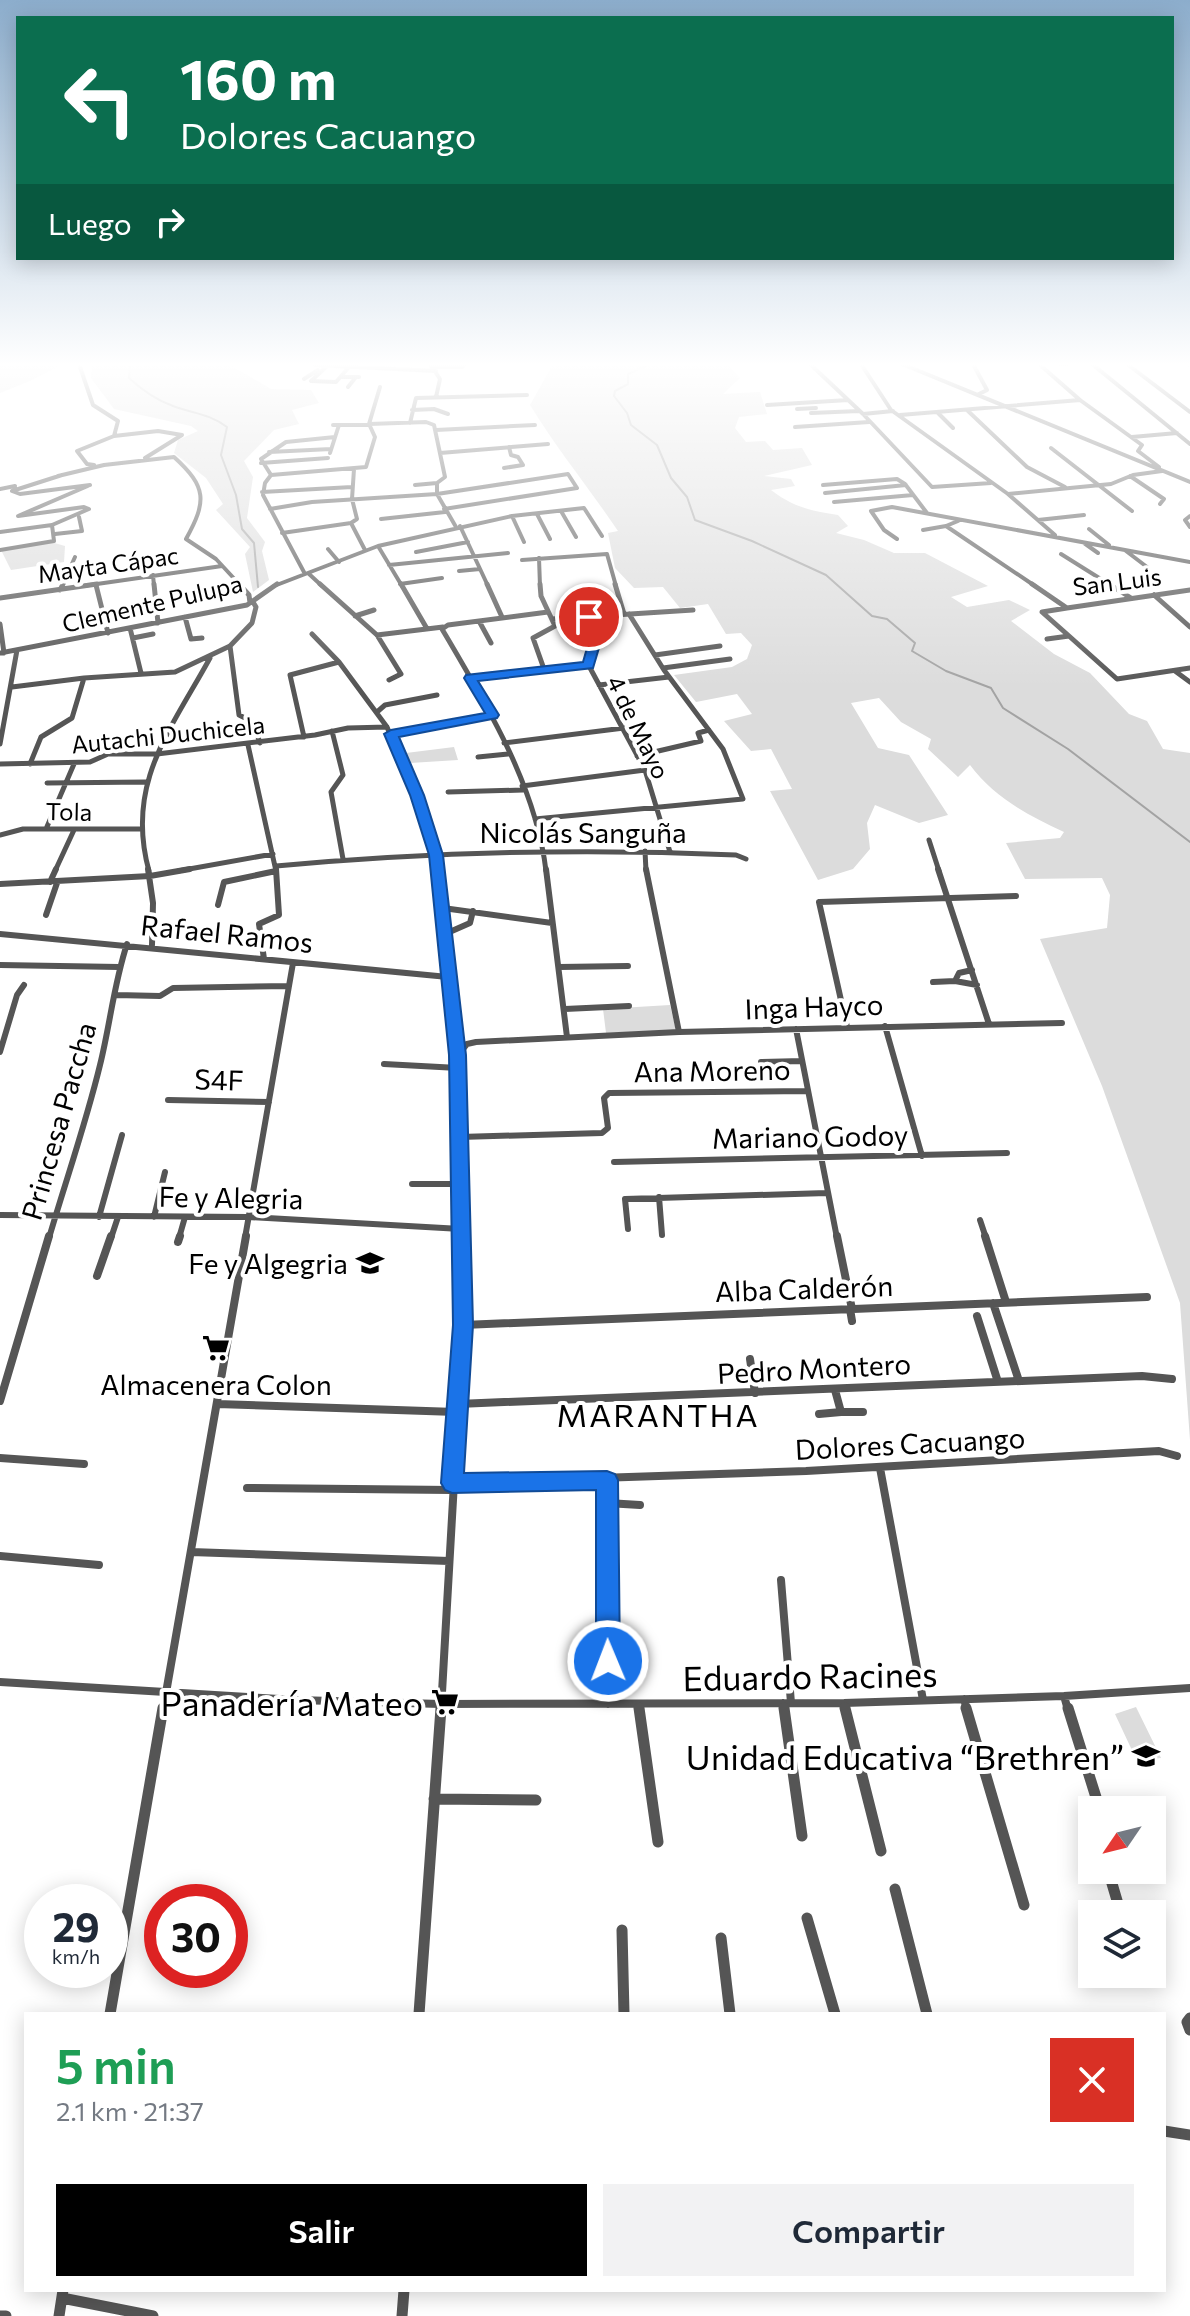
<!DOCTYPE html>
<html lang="es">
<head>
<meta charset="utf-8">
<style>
	:root { --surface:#fff; --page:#f2f2f3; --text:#1f2937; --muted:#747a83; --accent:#000 }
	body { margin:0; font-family:Commissioner,sans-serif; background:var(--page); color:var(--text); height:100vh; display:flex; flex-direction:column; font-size:30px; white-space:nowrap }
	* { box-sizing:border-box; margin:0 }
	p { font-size:26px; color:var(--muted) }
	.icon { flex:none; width:44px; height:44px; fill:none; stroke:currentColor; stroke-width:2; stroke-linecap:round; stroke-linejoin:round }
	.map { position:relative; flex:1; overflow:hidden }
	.details { position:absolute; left:24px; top:2012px; width:1142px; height:280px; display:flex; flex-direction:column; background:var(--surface); border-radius:0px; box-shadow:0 4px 20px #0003 }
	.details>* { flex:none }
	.hud { position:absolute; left:16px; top:16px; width:1158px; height:244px; border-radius:0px; box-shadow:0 4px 20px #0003; background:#0b6e4f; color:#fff; overflow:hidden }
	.needle { width:52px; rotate:235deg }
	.tools { position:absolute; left:1078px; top:1796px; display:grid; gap:16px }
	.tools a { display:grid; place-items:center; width:88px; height:88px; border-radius:0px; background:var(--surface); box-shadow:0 4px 20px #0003; font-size:40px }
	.speed { position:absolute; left:24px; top:1884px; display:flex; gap:16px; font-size:40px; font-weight:700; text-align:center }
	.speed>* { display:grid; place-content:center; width:104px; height:104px; border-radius:50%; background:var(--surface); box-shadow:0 4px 20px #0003; line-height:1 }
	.speed small { font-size:20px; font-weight:400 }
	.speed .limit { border:12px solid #d22; background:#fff; color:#111 }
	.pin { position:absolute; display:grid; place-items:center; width:68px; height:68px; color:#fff; margin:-34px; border:4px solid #fff; border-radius:50%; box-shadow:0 2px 8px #0007 }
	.me { position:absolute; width:88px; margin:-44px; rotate:359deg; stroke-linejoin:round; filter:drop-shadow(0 0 6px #0008) }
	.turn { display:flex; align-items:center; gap:28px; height:168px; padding:0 32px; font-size:36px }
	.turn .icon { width:104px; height:104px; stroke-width:2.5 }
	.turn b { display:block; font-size:56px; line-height:68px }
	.then { display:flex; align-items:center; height:76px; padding:0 32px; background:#0003; gap:16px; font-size:30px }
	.round { display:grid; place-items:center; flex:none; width:84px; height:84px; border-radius:0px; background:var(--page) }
	.overview { display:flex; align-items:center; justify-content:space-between; height:136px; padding:0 32px }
	h1 { font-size:48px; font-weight:600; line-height:60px; color:#1e9e55 }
	.action { display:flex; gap:16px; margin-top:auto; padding:16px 32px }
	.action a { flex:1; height:92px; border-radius:0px; background:var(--accent); color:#fff; font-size:32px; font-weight:600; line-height:92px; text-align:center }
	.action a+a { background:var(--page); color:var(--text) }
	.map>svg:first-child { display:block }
</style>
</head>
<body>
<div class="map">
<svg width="1190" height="2316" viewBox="0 0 1190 2316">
	<rect width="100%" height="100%" fill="#fff"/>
	<!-- green -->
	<path fill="#dcdcdc" d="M0,364H63L30,381L0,393Z
		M92,364H228L271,389L311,390L319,403L292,410L299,424L274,430L244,461L253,477L247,518L265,542L262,551L269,580L253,592L245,554L250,547L216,510L223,504L206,478L174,453L178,440L198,431L191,426L114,409L91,378Z
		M553,364H728L740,378L723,394L760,392L767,414L739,417L735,428L746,442L765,441L773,450L802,448L812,465L764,476L791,479L795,486L771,490C793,507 811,511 838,515L848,526L836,533L864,540L894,553H925L988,586L951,597L967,607L1009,600L1030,610L1011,621L1054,654L1090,673L1129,714L1147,721L1163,749L1190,753V1440L1180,1303L1102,1086L1040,939L1107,928L1110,895L1102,878L1025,879L1006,843L1060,838L1064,832C1026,814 995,798 970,765L958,777L928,749L931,739L901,722L879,698L851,703L878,748L909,755L948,815L919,823L875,805L867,823L870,849L853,869L818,880L770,791L792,789L771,749L751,751L724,721L752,714L737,694L696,702L674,675L732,667L747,659L752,645L741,633L726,634L708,604L680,608L663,587L634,588L615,568L608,533L618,531C589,488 557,449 530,405Z
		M51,542L65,546L64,562L11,570L1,550Z
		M454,747L458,760L410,763L406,753Z
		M670,1005L676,1030L606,1033L603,1009Z
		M1136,1707L1161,1758L1137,1761L1115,1714Z"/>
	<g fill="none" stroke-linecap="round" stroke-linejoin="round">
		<!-- stream -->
		<path stroke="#a3a3a3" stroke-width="2" d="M130,364L129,378C142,390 156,400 173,406C192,413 210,414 227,427L221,455L236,495L242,529L254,543L258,587
			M650,364L628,374V384L615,391L614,396L627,413L631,425L657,445L671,478L687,497L695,520L752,541L826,575L872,616L887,619L915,643L912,651L946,671L991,688L1003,708L1068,749L1190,842
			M1186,364L1190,366"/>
		<!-- minor-far4 -->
		<path stroke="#555" stroke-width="4" d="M79,364L93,405L118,421L114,436L77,451L87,464L94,465
			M430,364L440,379L436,397
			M810,364L863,414L932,487L991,483
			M861,364L891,410L1008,494L1055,535
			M902,364L1190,482
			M973,364L987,390L979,394
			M1039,364L1080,400L1142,445L1138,451L1159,467
			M1060,364H1068
			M1092,364L1190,444
			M1127,364L1190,412
			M315,365L436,371
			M326,367L311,381L336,382L349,367
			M431,367H462L465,364
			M341,377H359
			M304,379L318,370
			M348,387L356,377
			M767,405L848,400
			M797,409L816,408
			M412,410L434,409L448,414
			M968,411L1027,467L1065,487
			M811,413L859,411
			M938,413L953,428
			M863,414L893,411
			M900,415L1080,400
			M410,423L416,398L527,395
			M369,424L426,422L434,425L445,477L437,483V494L456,527
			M369,424L380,387
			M333,425H368
			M795,427L869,422
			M436,430L535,425
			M114,436L158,431L182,435L145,458
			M1132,437L1177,433
			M1051,448L1132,511
			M269,452L331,449
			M330,453L339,425
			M440,453L548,444
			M261,463L328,458
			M504,468L523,465L518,457L511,455L509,447
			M354,469L352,499L357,519L351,523L365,550
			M271,475L366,467L375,437L369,424
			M58,476L104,465L174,457C207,487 207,501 186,539L216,559L241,586
			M1130,476L1164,499L1160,504
			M415,485L437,483
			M823,485L897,479L905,484L927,513
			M0,489L15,486
			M262,492L352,487
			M825,493L906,485
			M1008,494L1111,484L1133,475L1162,471
			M834,502L913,495
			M270,509L312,502L437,494L568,474L577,488L444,509
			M561,511L576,537
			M537,514L550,539
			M512,516L524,542
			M1190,516L1185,520L1190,527
			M381,519L445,512
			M1038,520L1084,515
			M958,521L946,526L1035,586
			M460,526L488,586
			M1089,529L1109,545
			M923,530L946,526
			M0,532L52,525L89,509L84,507L18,516L90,485L20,494L12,491L62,475
			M282,533L351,523
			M55,534L82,531L79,517
			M897,539L884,530L871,511L892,507L1190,562
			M1084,543L1098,553
			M378,546L402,586
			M328,549L339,562
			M0,550L54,541L52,525
			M1126,551L1147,567
			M416,552L468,542
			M1061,554L1112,586
			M539,558L540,586
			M522,560L607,554L616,586
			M389,565L508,553
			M459,571L480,569
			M308,573L322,586
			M305,574L263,495L265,483L271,475L261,459L286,442L335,437
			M153,575L154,586
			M400,584L442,578
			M62,586L75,557
			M83,586L222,566
			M274,586L378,546L512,516L584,508L602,536"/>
		<!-- minor-far3 -->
		<path stroke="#555" stroke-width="5" d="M154,584L158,623
			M239,584L249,595L250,603
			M320,584L377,635L401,674L389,680
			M401,584L426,627
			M487,584L502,617
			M540,584L541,596L555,626L533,638L544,669
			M615,584L624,614
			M1032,584L1067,608L1190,590
			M1109,584L1131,598
			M96,585L108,633
			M60,590L63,584
			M1154,595L1190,627
			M0,598L97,584
			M1067,608L1042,612L1069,636
			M355,616L374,610
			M185,617L191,639L202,638
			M589,617L595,641L589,666L645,770L670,852
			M552,619L693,610
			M479,621L491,643
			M0,624L4,653
			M130,628L141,673
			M312,634L339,662L387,727L429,830L436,871
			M377,635L443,627
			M133,638L153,634
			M1047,639L1069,636L1117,679L1190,668
			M230,646L239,715L253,722L260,743
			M230,646L252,623L256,607L253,602
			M0,653L247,605L277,584
			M655,655L720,646
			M663,668L730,659
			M1175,671L1190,682
			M84,678L175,672L230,646
			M470,678L589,666
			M599,685L669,677
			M12,687L84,678L72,718L41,737L30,764
			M377,712L385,705L437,695
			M332,731L343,775L331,792L343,859
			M391,734L493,715
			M304,737L290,675L339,662
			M504,743L624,728
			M0,744L17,650
			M248,745L276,871
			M637,756L701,741L698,733L709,730
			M478,757L508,754
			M0,764L90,762L108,754H157L315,735L348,728L387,727
			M47,783L146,782
			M522,786L645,770
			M448,792L523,790
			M535,819L743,799L723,749L664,670L629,614
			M46,829L74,764
			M0,835L23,829H140
			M929,840L939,871
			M645,851L646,871
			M276,866C429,852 582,848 736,855L746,859
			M55,871L74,830
			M149,871C125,784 170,731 210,658
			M178,871L273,854
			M546,871C536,785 485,702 442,629L448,625L548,612"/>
		<!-- minor-far2 -->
		<path stroke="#555" stroke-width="6" d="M148,869L153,903L152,945
			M436,869L458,1055L461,1238
			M546,869L567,1037
			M646,869L679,1032
			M938,869L989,1024
			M50,882L56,869
			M0,884L150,876L190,869
			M218,905L224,882L276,871
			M443,908L552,923
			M46,915L57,883
			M0,934L448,977
			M445,934L470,923L473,911
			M264,959L259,924L279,915L276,869
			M0,965L119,967
			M559,967L628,966
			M955,981L977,985
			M933,982L955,981L959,973L972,970
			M116,995L160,996L173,988L289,986
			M565,1009L629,1006
			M885,1026L922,1156
			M847,1027L819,902L1016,896
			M796,1029L837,1238
			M0,1052L17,995L24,985
			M458,1055L467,1044L476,1042L679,1032L1062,1023
			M761,1062L802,1061
			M384,1064L458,1068
			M168,1100L269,1102
			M460,1137L602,1133L608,1128L604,1098L609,1093L806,1091
			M614,1162L1007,1153
			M412,1184H461
			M659,1197L662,1235
			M0,1215L248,1217L461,1229
			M99,1217L122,1135
			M154,1217L165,1172
			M980,1220L986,1238
			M628,1229L625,1199L827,1193
			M49,1238C66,1180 86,1123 100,1065C110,1025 114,983 127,944
			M111,1238L118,1217
			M179,1238L185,1217
			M245,1238L293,963"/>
		<!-- minor-far1 -->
		<path stroke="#555" stroke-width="8" d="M837,1236L852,1309
			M985,1236L1006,1302
			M178,1242L180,1236
			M97,1276L111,1236
			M993,1303L1019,1381
			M850,1309L852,1321
			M977,1316L998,1382
			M463,1325L1147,1297
			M750,1359L755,1393
			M0,1401L49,1236
			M217,1404L456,1412
			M458,1404L1142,1376L1172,1379
			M841,1412H863
			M819,1414L841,1412L835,1390
			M0,1458L84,1464
			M880,1468L923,1700
			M607,1480L608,1704
			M452,1483L806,1471L1159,1451L1177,1456
			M247,1488L452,1490
			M607,1503L640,1505
			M191,1552L449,1561
			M0,1556L99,1565
			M781,1580L791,1703
			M0,1682L296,1700L441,1704L844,1703L1064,1696L1190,1688
			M1064,1696L1068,1710
			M964,1699L967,1710
			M783,1703L784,1710
			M844,1703L846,1710
			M638,1704L639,1710
			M163,1710L246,1236
			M441,1710L463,1325L461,1236"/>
		<!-- minor -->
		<path stroke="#555" stroke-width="11" d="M639,1708L658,1842
			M784,1708L802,1836
			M845,1708L881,1851
			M966,1708L1024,1905
			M1068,1708L1100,1810
			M434,1799L536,1800
			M1108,1870L1121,1914
			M895,1889L927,2014
			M807,1918L835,2014
			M622,1930L624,2014
			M721,1938L730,2014
			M110,2014L163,1708
			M419,2014L441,1708
			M1190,2018L1187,2022L1190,2030
			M1164,2131L1190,2135
			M62,2298L153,2316
			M0,2316H6
			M59,2316L63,2290
			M402,2316L404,2290"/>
	</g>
	<!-- sky -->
	<linearGradient id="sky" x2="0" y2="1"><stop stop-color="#8cadcc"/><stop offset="0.53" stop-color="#fff"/><stop offset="1" stop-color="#fff" stop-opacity="0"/></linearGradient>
	<rect width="1190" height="688" fill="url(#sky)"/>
	<!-- route -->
	<path fill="#1a73e8" stroke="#114b97" stroke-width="2" d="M589,614L595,617L601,641L593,668L478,681L499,715L497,718L399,737L424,795L443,855L466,1055L473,1325L464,1473L607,1471L615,1474L618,1480L620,1661L616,1669L608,1673L599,1669L596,1661V1490L452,1493L445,1490L441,1483L453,1325L449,1055L429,855L410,795L384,734L391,730L485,713L464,678L466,675L583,662L589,641L583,617Z"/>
	<!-- icons -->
	<defs>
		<g id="school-bare" transform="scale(2.16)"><path d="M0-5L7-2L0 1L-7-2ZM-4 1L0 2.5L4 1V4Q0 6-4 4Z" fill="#000" stroke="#fff" stroke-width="2.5" paint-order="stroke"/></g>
		<g id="supermarket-bare" transform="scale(2.16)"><path d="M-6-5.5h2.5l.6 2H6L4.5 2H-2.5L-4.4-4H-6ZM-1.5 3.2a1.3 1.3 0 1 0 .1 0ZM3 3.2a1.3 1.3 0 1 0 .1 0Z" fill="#000" stroke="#fff" stroke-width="2.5" paint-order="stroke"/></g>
	</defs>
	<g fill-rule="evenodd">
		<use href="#school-bare" x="370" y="1263"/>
		<use href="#supermarket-bare" x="216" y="1348"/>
		<use href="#supermarket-bare" x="445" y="1702"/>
		<use href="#school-bare" x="1146" y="1756"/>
	</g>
	<g text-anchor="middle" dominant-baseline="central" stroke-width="8" stroke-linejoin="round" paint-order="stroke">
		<!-- far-street labels -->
		<g font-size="24" fill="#000" stroke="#fff">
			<text transform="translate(108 564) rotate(-8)">Mayta Cápac</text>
			<text transform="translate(1117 581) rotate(-7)">San Luis</text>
			<text transform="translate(152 603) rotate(-13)">Clemente Pulupa</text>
			<text transform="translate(639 727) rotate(64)">4 de Mayo</text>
			<text transform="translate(168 734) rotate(-6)">Autachi Duchicela</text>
			<text transform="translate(69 811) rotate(1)">Tola</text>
		</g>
		<!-- street labels -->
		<g font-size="28" fill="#000" stroke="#fff">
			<text x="583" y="832">Nicolás Sanguña</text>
			<text transform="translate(227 933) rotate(6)">Rafael Ramos</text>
			<text transform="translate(814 1006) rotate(-2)">Inga Hayco</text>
			<text transform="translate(712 1070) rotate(-1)">Ana Moreno</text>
			<text transform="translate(219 1079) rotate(2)">S4F</text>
			<text transform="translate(58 1121) rotate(-74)">Princesa Paccha</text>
			<text transform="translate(810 1136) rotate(-1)">Mariano Godoy</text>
			<text transform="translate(231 1197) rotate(1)">Fe y Alegria</text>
			<text transform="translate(804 1288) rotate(-2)">Alba Calderón</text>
			<text transform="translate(814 1368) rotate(-3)">Pedro Montero</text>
			<text transform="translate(910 1443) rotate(-3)">Dolores Cacuango</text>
		</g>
		<!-- poi labels -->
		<g font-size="28" fill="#000" stroke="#fff" text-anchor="end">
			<text x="348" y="1263">Fe y Algegria</text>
			<text x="216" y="1384" text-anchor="middle">Almacenera Colon</text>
		</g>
		<!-- quarter labels -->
		<g font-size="32" letter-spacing="2" fill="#000" stroke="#fff">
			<text x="658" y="1414">MARANTHA</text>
		</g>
		<!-- near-street labels -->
		<g font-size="34" fill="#000" stroke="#fff">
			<text transform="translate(810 1675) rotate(-1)">Eduardo Racines</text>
		</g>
		<!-- near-poi labels -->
		<g font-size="34" fill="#000" stroke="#fff" text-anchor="end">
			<text x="423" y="1702">Panadería Mateo</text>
			<text x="1124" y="1756">Unidad Educativa “Brethren”</text>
		</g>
	</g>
</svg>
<div class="tools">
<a><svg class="needle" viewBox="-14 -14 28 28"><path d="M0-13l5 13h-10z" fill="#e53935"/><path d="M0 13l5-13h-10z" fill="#747a83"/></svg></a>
<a><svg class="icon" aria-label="layers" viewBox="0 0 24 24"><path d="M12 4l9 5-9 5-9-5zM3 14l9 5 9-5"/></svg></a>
</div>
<div class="speed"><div>29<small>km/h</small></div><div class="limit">30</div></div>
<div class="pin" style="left:589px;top:617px;background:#d93025"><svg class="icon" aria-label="arrive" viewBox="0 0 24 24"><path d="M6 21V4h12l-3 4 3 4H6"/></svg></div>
<svg class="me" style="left:608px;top:1661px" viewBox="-20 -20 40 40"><circle r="17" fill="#1a73e8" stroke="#fff" stroke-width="3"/><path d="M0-11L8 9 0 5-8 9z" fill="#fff"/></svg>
<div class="hud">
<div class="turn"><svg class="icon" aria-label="left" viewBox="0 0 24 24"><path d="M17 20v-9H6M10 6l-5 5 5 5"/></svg><div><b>160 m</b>Dolores Cacuango</div></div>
<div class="then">Luego<svg class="icon" aria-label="right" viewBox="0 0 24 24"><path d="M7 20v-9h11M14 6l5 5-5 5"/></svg></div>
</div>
<section class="details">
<div class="overview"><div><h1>5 min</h1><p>2.1 km · 21:37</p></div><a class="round" style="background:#d93025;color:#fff"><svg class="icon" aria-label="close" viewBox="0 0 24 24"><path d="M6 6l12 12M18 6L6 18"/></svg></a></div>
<div class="action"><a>Salir</a><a>Compartir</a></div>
</section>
</div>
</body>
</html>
